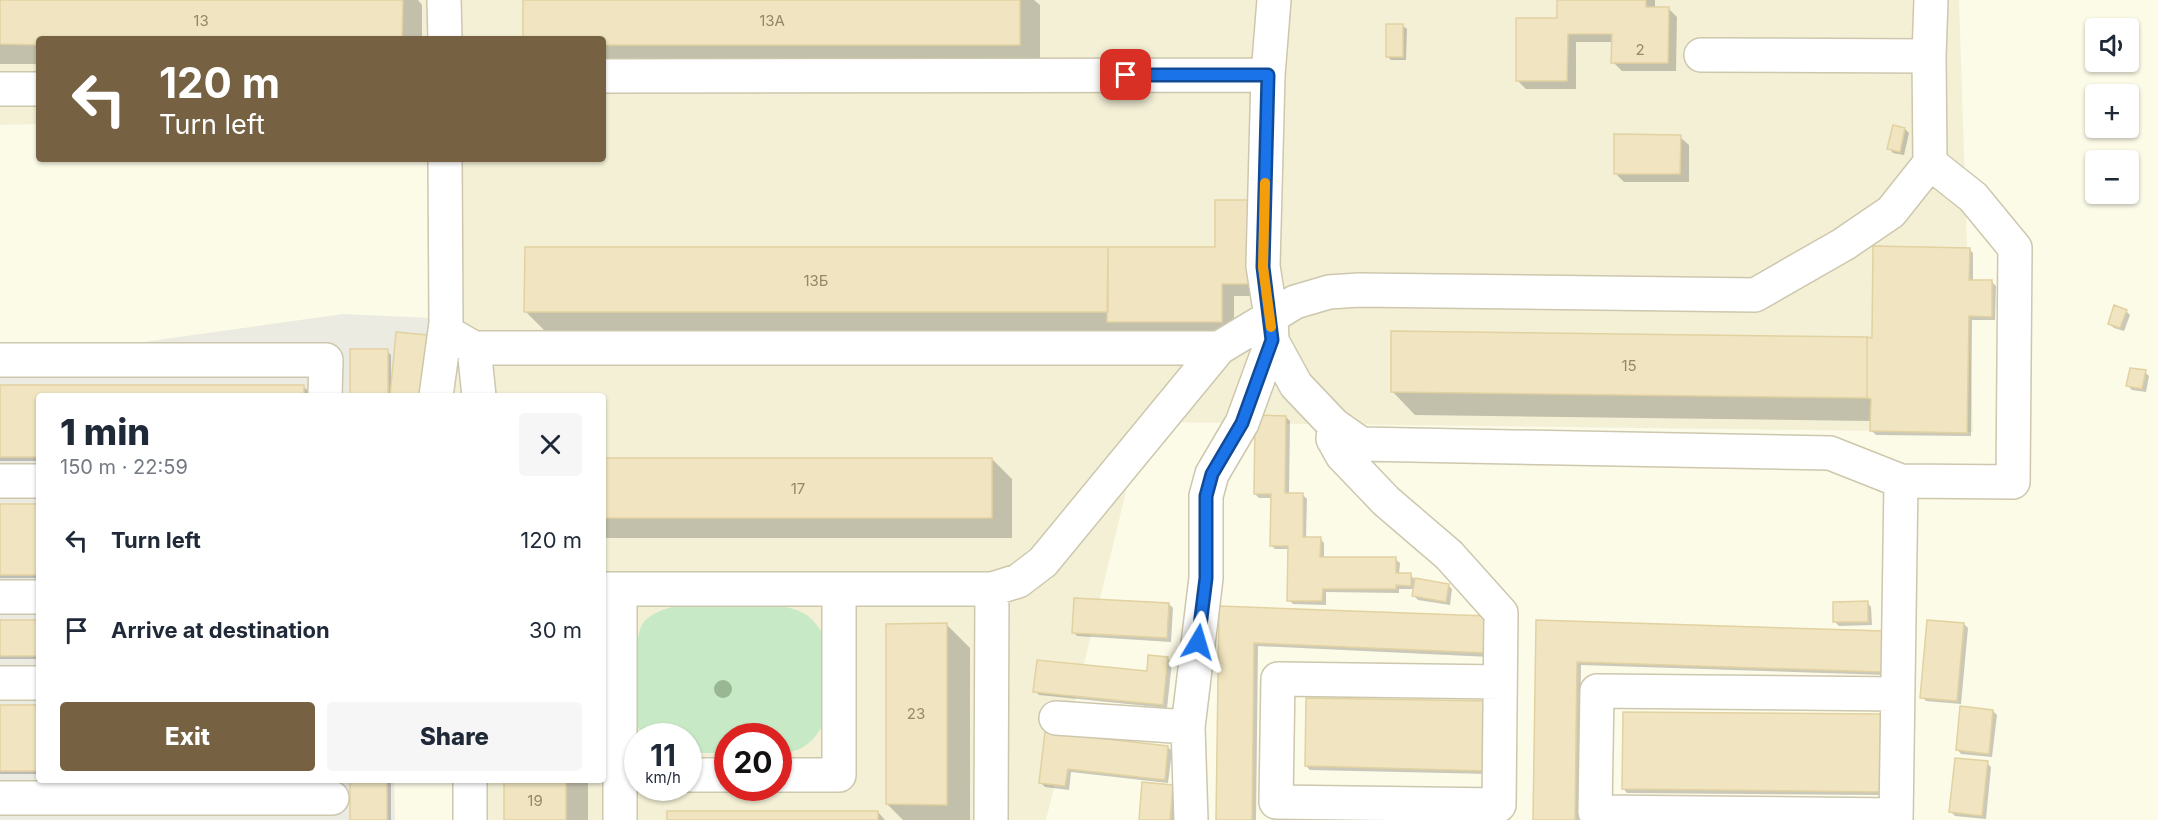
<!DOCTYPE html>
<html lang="en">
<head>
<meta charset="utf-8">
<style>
	:root { --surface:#fff; --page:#f6f6f7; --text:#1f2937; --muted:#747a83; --accent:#766143 }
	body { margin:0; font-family:Inter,sans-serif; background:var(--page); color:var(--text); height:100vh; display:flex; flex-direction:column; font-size:22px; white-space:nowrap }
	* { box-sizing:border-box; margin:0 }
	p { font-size:20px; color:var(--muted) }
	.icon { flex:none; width:33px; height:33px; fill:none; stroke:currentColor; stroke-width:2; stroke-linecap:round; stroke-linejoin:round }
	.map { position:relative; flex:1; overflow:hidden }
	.drawer { position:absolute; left:36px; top:393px; width:570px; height:390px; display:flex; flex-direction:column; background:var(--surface); border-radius:6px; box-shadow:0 2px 4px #0004 }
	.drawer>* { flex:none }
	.banner { position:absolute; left:36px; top:36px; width:570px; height:126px; border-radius:6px; box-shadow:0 2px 4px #0004; background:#766143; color:#fff; overflow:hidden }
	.buttons { position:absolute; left:2085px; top:18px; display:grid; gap:12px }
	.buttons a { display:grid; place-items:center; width:54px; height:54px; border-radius:6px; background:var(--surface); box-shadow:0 2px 4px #0004; font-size:30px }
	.speed { position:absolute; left:624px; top:723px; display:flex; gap:12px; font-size:30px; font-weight:700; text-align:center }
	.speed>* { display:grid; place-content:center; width:78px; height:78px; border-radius:50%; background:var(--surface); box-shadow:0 2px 4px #0004; line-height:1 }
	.speed small { font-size:15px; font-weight:400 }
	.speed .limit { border:9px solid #d22; background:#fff; color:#111 }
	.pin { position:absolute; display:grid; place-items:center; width:51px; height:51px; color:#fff; margin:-26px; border-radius:12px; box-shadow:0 3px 9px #0006 }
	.me { position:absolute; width:66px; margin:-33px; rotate:7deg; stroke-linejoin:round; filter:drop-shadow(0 0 4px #0008) }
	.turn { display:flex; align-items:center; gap:21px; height:126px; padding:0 24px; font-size:27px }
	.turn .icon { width:78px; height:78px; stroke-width:2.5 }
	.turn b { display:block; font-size:42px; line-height:51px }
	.round { display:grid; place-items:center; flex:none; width:63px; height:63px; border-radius:6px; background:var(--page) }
	.overview { display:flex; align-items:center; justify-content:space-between; height:102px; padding:0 24px }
	h1 { font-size:36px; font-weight:800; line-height:45px }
	.button { display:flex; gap:12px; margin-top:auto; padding:12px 24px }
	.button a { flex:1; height:69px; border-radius:6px; background:var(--accent); color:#fff; font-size:24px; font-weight:800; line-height:69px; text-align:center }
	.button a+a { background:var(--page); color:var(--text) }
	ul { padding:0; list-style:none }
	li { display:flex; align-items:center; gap:18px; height:90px; padding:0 24px }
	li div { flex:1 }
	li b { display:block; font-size:22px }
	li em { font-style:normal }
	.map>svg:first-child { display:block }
</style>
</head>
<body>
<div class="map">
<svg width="2158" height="820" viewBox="0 0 2158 820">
	<rect width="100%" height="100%" fill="#fcfbe8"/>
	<!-- residential -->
	<path fill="#f3f0d6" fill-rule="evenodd" d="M0,0H1959L1973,432L1143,422L1046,820H456L455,780H603V396H445L439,159H603V39H39V124L0,125ZM638,736H688V788H638ZM728,736H778V788H728Z"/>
	<!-- industrial -->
	<path fill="#ecebe1" d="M343,314L432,318L425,396H39V780H394L395,820H0V362Z"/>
	<!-- green -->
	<path fill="#c8e9c6" d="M676,606L784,607C803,610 813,617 823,634V725C813,743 800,753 779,753L778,736H728L727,753H689L688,736H643C641,733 638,728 637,724C632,707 633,637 643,623C651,613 664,609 676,606Z"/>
	<!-- shadow -->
	<path fill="#0003" d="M0,0H418L422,5V39H39V64H0Z
		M525,0H1034L1040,5V65H603V39H525Z
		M1559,0H1655V8H1668L1677,17L1676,71H1622L1613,62V42H1576V89H1526L1517,80L1559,20Z
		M1402,25L1407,29L1406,60H1391L1387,56Z
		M1905,129L1909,133L1904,155L1893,153L1889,148Z
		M1680,137L1689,145V182H1624L1615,173Z
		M1216,248L1261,296H1234V334L546,332L526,312Z
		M1969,249L1973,253V281L1992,282L1996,286L1995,320H1972L1971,436L1876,435L1872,431V421L1415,415L1392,391L1873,339Z
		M2126,311L2130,315L2124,331L2114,328L2110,324Z
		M387,351L391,355V378L426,396H352Z
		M2145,372L2149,376L2146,392L2132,390L2128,386Z
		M0,386H303L307,390V396H39V461H0Z
		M1286,417L1290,421L1289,494L1303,495L1307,499L1306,538H1320L1324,543V558L1395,559L1400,563L1399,574H1410L1414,579L1448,585L1452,589L1450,605L1418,600L1414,596L1415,589H1399V593L1326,592V605L1293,604L1289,600V549H1275L1271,545L1272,498H1259L1255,494Z
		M992,459L1012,479V538H603V460Z
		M0,506H39V578H0Z
		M1867,602L1871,607L1872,625L1839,626L1835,622Z
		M1169,604L1173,608L1171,642L1077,636L1073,632Z
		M1220,608L1487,618L1490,657L1258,646L1256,820H1218Z
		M0,622H39V659H0Z
		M1537,622L1884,632L1887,675L1581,665L1579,820H1535Z
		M1964,624L1968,628L1961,704L1926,701L1922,697Z
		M947,625L970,648V820H903L887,804Z
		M1167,658L1172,662L1167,708L1039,695L1035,691L1148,673Z
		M1489,703L1492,774L1310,770L1306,766Z
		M0,706H39V774H0Z
		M1993,711L1997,715L1992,757L1961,754L1957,749Z
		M1884,716L1887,795L1627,793L1623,788Z
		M1047,734L1168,747L1172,751L1168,783L1071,772L1069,790L1045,787L1041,783Z
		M1987,763L1991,767L1986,819L1955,816L1951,812Z
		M352,780H391V820H352Z
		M505,780H588V820H505Z
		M1173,786L1177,790L1174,820H1141Z
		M878,812L885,820H668Z"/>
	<!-- building -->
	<path fill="#f0e5c0" stroke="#e2d1a1" stroke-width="1.5" d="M0,0H403L402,39H39V45L0,44Z
		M523,0H1020V45H603V39H523Z
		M1557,0H1646V7H1669L1668,63H1611L1612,34H1568L1567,81H1516V18H1557Z
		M1386,24H1403V57H1386Z
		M1893,125L1905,128L1900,152L1887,149Z
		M1614,134L1681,135L1680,174H1614Z
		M1215,200H1249V284H1222V322H1107L1108,247H1215Z
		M1873,246L1970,248L1969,280H1992V317L1969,316L1967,433L1870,431L1871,399L1867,398V337L1872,338Z
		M525,247H1108V312H524Z
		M2114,305L2127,310L2120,328L2108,324Z
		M1391,331L1867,337V398L1391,392Z
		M396,332L428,335L423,396H390Z
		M350,349H388V396H350Z
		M2130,368L2146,370L2142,389L2126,386Z
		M0,385H304V396H39V457H0Z
		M1255,415L1286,416L1285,493H1303V537H1321L1320,557H1396V573H1411V586L1396,585V589H1323L1322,601H1287L1288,546H1270L1271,494H1254Z
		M603,458H992V518H603Z
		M0,504H39V575H0Z
		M1415,578L1449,584L1446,602L1412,596Z
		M1074,598L1169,603L1167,638L1072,633Z
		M1868,601V622H1833V602Z
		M1219,606L1487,616V653L1254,643L1252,820H1216Z
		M0,620H39V656H0Z
		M1536,620L1884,631L1883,672L1577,662L1575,820H1533Z
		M1927,620L1964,623L1957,701L1920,698Z
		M947,623V805L886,804V624Z
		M1148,655L1168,657L1163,705L1033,692L1037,660L1147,671Z
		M1306,698L1490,701L1488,771L1305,766Z
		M0,705H39V771H0Z
		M1960,706L1993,710L1989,754L1956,750Z
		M1623,712L1884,714L1883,792L1622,789Z
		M1045,732L1168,746L1165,780L1068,769L1065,786L1039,783Z
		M1955,758L1988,761L1982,816L1949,812Z
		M350,780H387V820H350Z
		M504,780H566V820H504Z
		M1142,782L1173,785L1170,820H1139Z
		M667,811H878V820H667Z"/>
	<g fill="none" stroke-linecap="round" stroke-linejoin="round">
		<!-- minor casing -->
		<g stroke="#cdc7ae" stroke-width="36">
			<path id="minor" d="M444,0L445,39
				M1274,0L1268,75L1263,266L1271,317L1272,341L1296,385L1334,425L1361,444L1830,453L1901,481
				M1701,55L1929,56
				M603,76L1268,75
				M0,89H39
				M1930,163L1929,56L1931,0
				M455,337L474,348L479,396
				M474,348H1219
				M0,360H326L325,396
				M436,396L446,323L445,159
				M1334,427L1333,439L1342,455L1386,501L1449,555L1501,613L1499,805L1276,802L1278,679L1500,682
				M0,481H39
				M603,589H992L1018,581L1043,562L1219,348L1295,302L1329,292L1359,290L1755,295L1844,244L1891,212L1930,163
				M0,597H39
				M0,683H39
				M1056,718L1188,727
				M688,775H728
				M778,775H839V589
				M0,798H332
				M1896,815L1595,812L1597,691L1897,694
				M470,820V780
				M620,820V589
				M991,820L992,589
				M1191,820L1188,727L1206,578V496L1212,474L1242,423L1272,341
				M1896,820L1901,481L2013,482L2015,248L1973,197L1930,163"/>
		</g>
		<!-- minor -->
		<use href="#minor" stroke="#fff" stroke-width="33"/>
	</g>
	<!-- trees -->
	<circle fill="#98b792" cx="723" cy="689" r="9"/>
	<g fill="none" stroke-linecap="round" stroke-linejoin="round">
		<!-- route casing -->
		<g stroke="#114b97" stroke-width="15">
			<path id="route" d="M1126,75H1268L1263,267L1272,340L1242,423L1212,474L1206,496V578L1198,642"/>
		</g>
		<!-- route -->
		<use href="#route" stroke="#1a73e8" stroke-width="10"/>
		<!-- slow -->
		<path stroke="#f59e0b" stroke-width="10" d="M1265,183L1263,267L1271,327"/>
	</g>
	<g text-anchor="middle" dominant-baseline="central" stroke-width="4.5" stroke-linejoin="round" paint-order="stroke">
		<!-- number labels -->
		<g font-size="15" fill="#948869">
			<text x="201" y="20">13</text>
			<text x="772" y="20">13А</text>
			<text x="1640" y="49">2</text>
			<text x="816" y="280">13Б</text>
			<text x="1629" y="365">15</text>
			<text x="798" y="488">17</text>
			<text x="916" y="713">23</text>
			<text x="535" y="800">19</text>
		</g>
	</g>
</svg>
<div class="buttons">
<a><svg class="icon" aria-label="sound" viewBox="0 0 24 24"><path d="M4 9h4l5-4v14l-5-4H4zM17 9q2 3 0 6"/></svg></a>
<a>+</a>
<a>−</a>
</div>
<div class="speed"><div>11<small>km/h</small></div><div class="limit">20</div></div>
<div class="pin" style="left:1126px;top:75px;background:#d93025"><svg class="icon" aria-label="arrive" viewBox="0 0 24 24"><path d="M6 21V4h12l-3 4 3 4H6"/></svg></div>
<svg class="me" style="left:1198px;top:642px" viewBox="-20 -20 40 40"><path d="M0-17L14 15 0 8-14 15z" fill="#1a73e8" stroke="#fff" stroke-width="4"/></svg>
<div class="banner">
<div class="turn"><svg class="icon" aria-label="left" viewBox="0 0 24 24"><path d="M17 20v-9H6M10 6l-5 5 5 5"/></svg><div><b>120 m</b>Turn left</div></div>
</div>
<section class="drawer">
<div class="overview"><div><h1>1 min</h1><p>150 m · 22:59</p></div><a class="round"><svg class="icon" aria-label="close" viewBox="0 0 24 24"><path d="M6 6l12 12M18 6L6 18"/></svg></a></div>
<ul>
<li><svg class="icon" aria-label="left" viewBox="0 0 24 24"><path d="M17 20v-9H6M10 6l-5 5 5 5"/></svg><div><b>Turn left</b></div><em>120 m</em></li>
<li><svg class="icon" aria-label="arrive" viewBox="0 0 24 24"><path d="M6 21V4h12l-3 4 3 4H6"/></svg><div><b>Arrive at destination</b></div><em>30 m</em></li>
</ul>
<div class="button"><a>Exit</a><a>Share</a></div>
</section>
</div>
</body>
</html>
